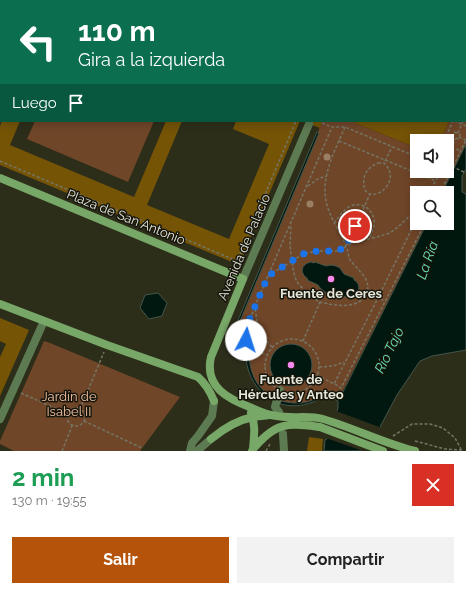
<!DOCTYPE html>
<html lang="es">
<head>
<meta charset="utf-8">
<style>
	:root { --surface:#fff; --page:#f2f2f2; --text:#222; --muted:#767676; --accent:#b45309 }
	body { margin:0; font-family:Raleway,sans-serif; background:var(--page); color:var(--text); height:100vh; display:flex; flex-direction:column; font-size:15px; white-space:nowrap }
	* { box-sizing:border-box; margin:0 }
	p { font-size:13px; color:var(--muted) }
	.icon { flex:none; width:22px; height:22px; fill:none; stroke:currentColor; stroke-width:2; stroke-linecap:round; stroke-linejoin:round }
	.map { position:relative; height:451px; overflow:hidden }
	.panel { display:flex; flex-direction:column; background:var(--surface); flex:1 }
	.panel>* { flex:none }
	.top-card { position:absolute; left:0px; top:0px; width:466px; height:122px; box-shadow:0 2px 10px #0003; background:#0b6e4f; color:#fff; overflow:hidden }
	.buttons { position:absolute; left:410px; top:134px; display:grid; gap:8px }
	.buttons a { display:grid; place-items:center; width:44px; height:44px; border-radius:0px; background:var(--surface); box-shadow:0 2px 10px #0003; font-size:20px }
	.pin { position:absolute; display:grid; place-items:center; width:34px; height:34px; color:#fff; margin:-17px; border:2px solid #fff; border-radius:50%; box-shadow:0 1px 4px #0007 }
	.me { position:absolute; width:44px; margin:-22px; rotate:5deg; stroke-linejoin:round; filter:drop-shadow(0 0 3px #0008) }
	.turn { display:flex; align-items:center; gap:14px; height:84px; padding:0 12px; font-size:18px }
	.turn .icon { width:52px; height:52px; stroke-width:2.5 }
	.turn b { display:block; font-size:28px; line-height:34px }
	.then { display:flex; align-items:center; height:38px; padding:0 12px; background:#0003; gap:8px; font-size:15px }
	.round { display:grid; place-items:center; flex:none; width:42px; height:42px; border-radius:0px; background:var(--page) }
	.headline { display:flex; align-items:center; justify-content:space-between; height:68px; padding:0 12px }
	h1 { font-size:24px; font-weight:700; line-height:30px; color:#1e9e55 }
	.cta { display:flex; gap:8px; margin-top:auto; padding:8px 12px }
	.cta a { flex:1; height:46px; border-radius:0px; background:var(--accent); color:#fff; font-size:16px; font-weight:700; line-height:46px; text-align:center }
	.cta a+a { background:var(--page); color:var(--text) }
	.map>svg:first-child { display:block }
</style>
</head>
<body>
<div class="map">
<svg width="466" height="451" viewBox="0 0 466 451">
	<rect width="100%" height="100%" fill="#2d2e1a"/>
	<!-- green -->
	<path fill="#704629" d="M465,103L466,104V144L442,193H417V223H427L339,398L326,392C322,395 317,398 313,400C290,409 265,399 254,378C251,371 250,364 249,357L229,348L319,133L318,132L322,121H356L355,123L417,148V171H447V141H440L449,121H465Z
		M35,121H154L128,182L27,139Z
		M44,341L50,343L180,397L140,451H14L0,444V441Z"/>
	<!-- water -->
	<path fill="#00180f" stroke="#45564c" d="M317,132L319,133L229,347L249,357C251,375 256,386 271,397L270,399C256,389 248,376 246,359L226,349Z
		M466,144V169L462,176V192L466,194V350L432,356L420,361L397,395L381,425L372,451H324L325,440L327,439L338,408V401L326,395C312,405 296,408 280,404L281,401C300,405 310,404 326,392L340,398L427,223H447V193H442Z
		M311,262L314,263L315,262L326,266L331,265L336,266L340,268L344,274L354,278V280C358,282 360,286 358,291L353,295H347L346,297L335,292L331,293L325,292L320,288L318,285L307,280L308,279C299,273 301,264 311,262Z
		M158,293L167,303L162,316L149,319L140,308L145,295Z
		M270 365a21 21 0 1 1 42 0a21 21 0 1 1-42 0Z"/>
	<!-- pier -->
	<path fill="#2d2e1a" d="M336,411L382,428L373,451H363L326,438Z"/>
	<!-- building -->
	<path fill="#755406" d="M2,121H20L10,145L134,197L166,121H182L147,205L229,239L269,144L233,129L236,121H300L239,265L0,165V126Z
		M302,121H322L320,128Z
		M356,121H416L418,122L419,121H449L440,141H417V148L355,123Z
		M0,318L29,330L0,396V357L6,344L0,341Z
		M309,437L323,439L322,451H307Z"/>
	<g fill="none" stroke-linecap="round" stroke-linejoin="round">
		<!-- path -->
		<path stroke="#757665" stroke-width="1.5" stroke-dasharray="3 2" stroke-linecap="butt" d="M104,0L106,1
			M162,0L164,1
			M116,1V0
			M145,1L146,0
			M355,1V0
			M465,111H466
			M465,117L466,115
			M454,121L466,126
			M322,123L332,127H345L417,157
			M345,127C336,148 324,170 325,193C326,214 339,228 346,246C348,250 348,254 349,258C354,268 374,279 366,294C359,308 342,306 328,304C326,303 322,303 320,302C312,299 302,288 297,282C294,276 293,268 292,261L303,254L317,251H338L354,242L377,237L390,233L398,227L417,209
			M455,132L460,134L458,139L453,137Z
			M458,133L463,121
			M459,137L466,140
			M339,141L436,181
			M444,141L453,121
			M447,145L461,151
			M447,158L456,138
			M0,161L237,261L296,121
			M385,161L392,147
			M378,163H384C407,185 360,212 364,179C365,171 371,166 378,163Z
			M447,167H453L466,173
			M308,186L319,178L327,176
			M429,193L441,171
			M440,193L466,140
			M351 220a7 7 0 1 1 14 0a7 7 0 1 1-14 0Z
			M361,214L370,194
			M334,223C338,218 341,213 346,209C357,200 372,206 374,220C375,226 372,233 370,238
			M347,245L355,226
			M268,276L292,261L290,245L291,225
			M367,293L385,301
			M255,307L242,337L246,340L247,346L267,355
			M265 366a27 27 0 1 1 54 0a27 27 0 1 1-54 0Z
			M303,341L320,302
			M272,347L262,336L257,322L255,306L332,127
			M319,367L333,366L344,362
			M317,375L334,384L378,298L417,218
			M335,384L341,388L425,223
			M21,393L68,414
			M67 417a9 9 0 1 1 18 0a9 9 0 1 1-18 0Z
			M80,409L104,352
			M84,421L142,448
			M393,436L412,424H430L443,428L455,438L461,449
			M415,441L445,449L462,450
			M62,451L72,426
			M266,451L270,444"/>
		<!-- street -->
		<path stroke="#5d7b53" stroke-width="8" d="M40,1L41,0
			M0,94L1,92
			M243,279L309,124
			M279,412L275,407L280,390
			M0,419L44,321
			M283,434L284,451
			M190,451L192,443L198,436L212,416L214,401
			M197,451L211,439"/>
		<!-- secondary -->
		<path stroke="#78a867" stroke-width="8" d="M0,178L243,279L211,357C204,387 228,399 252,408C260,412 268,415 277,416C293,419 308,415 323,419C354,428 383,443 415,451
			M0,304L107,345L198,377C206,384 210,391 214,401
			M251,413C256,425 254,436 253,449
			M211,439C223,429 238,420 253,417C258,416 264,416 269,415
			M252,451L253,449C259,442 265,435 274,430C287,422 305,425 320,427L383,451"/>
	</g>
	<!-- trees -->
	<g fill="#9b7f64">
		<circle cx="327" cy="157" r="3.5"/>
		<circle cx="310" cy="204" r="3.5"/>
	</g>
	<g fill="none" stroke-linecap="round" stroke-linejoin="round">
		<!-- route -->
		<path stroke="#1a73e8" stroke-width="7" stroke-dasharray="0 12.6" d="M246,340L242,337L268,276L303,254L317,251H338L346,246L355,226"/>
	</g>
	<!-- markers -->
	<g fill="#f689ed" stroke="#15150c" stroke-width="1.5">
		<circle cx="331" cy="279" r="4"/>
		<circle cx="291" cy="365" r="4"/>
	</g>
	<g text-anchor="middle" dominant-baseline="central" stroke-width="3" stroke-linejoin="round" paint-order="stroke">
		<!-- street labels -->
		<g font-size="13" fill="#e6e7da" stroke="#15150c">
			<text transform="translate(126 217) rotate(22)">Plaza de San Antonio</text>
			<text transform="translate(244 247) rotate(-67)">Avenida de Palacio</text>
		</g>
		<!-- poi labels -->
		<g font-size="13" font-weight="bold" fill="#e6e7da" stroke="#15150c">
			<text x="331" y="293">Fuente de Ceres</text>
			<text x="291" y="379">Fuente de<tspan x="291" dy="15">Hércules y Anteo</tspan></text>
		</g>
		<!-- park labels -->
		<g font-size="13" fill="#f5c1a0" stroke="#15150c">
			<text x="69" y="396">Jardín de<tspan x="69" dy="15">Isabel II</tspan></text>
		</g>
		<!-- water labels -->
		<g font-size="14" font-style="italic" fill="#69ddb1" stroke="#15150c">
			<text transform="translate(427 260) rotate(-71)">La Ría</text>
			<text transform="translate(389 350) rotate(-64)">Río Tajo</text>
		</g>
	</g>
</svg>
<div class="buttons">
<a><svg class="icon" aria-label="sound" viewBox="0 0 24 24"><path d="M4 9h4l5-4v14l-5-4H4zM17 9q2 3 0 6"/></svg></a>
<a><svg class="icon" aria-label="search" viewBox="0 0 24 24"><circle cx="10" cy="10" r="6"/><path d="M15 15l6 6"/></svg></a>
</div>
<div class="pin" style="left:355px;top:226px;background:#d93025"><svg class="icon" aria-label="arrive" viewBox="0 0 24 24"><path d="M6 21V4h12l-3 4 3 4H6"/></svg></div>
<svg class="me" style="left:246px;top:340px" viewBox="-20 -20 40 40"><circle r="19" fill="#fff"/><path d="M0-13L10 11 0 6-10 11z" fill="#1a73e8"/></svg>
<div class="top-card">
<div class="turn"><svg class="icon" aria-label="left" viewBox="0 0 24 24"><path d="M17 20v-9H6M10 6l-5 5 5 5"/></svg><div><b>110 m</b>Gira a la izquierda</div></div>
<div class="then">Luego<svg class="icon" aria-label="arrive" viewBox="0 0 24 24"><path d="M6 21V4h12l-3 4 3 4H6"/></svg></div>
</div>
</div>
<section class="panel">
<div class="headline"><div><h1>2 min</h1><p>130 m · 19:55</p></div><a class="round" style="background:#d93025;color:#fff"><svg class="icon" aria-label="close" viewBox="0 0 24 24"><path d="M6 6l12 12M18 6L6 18"/></svg></a></div>
<div class="cta"><a>Salir</a><a>Compartir</a></div>
</section>
</body>
</html>
